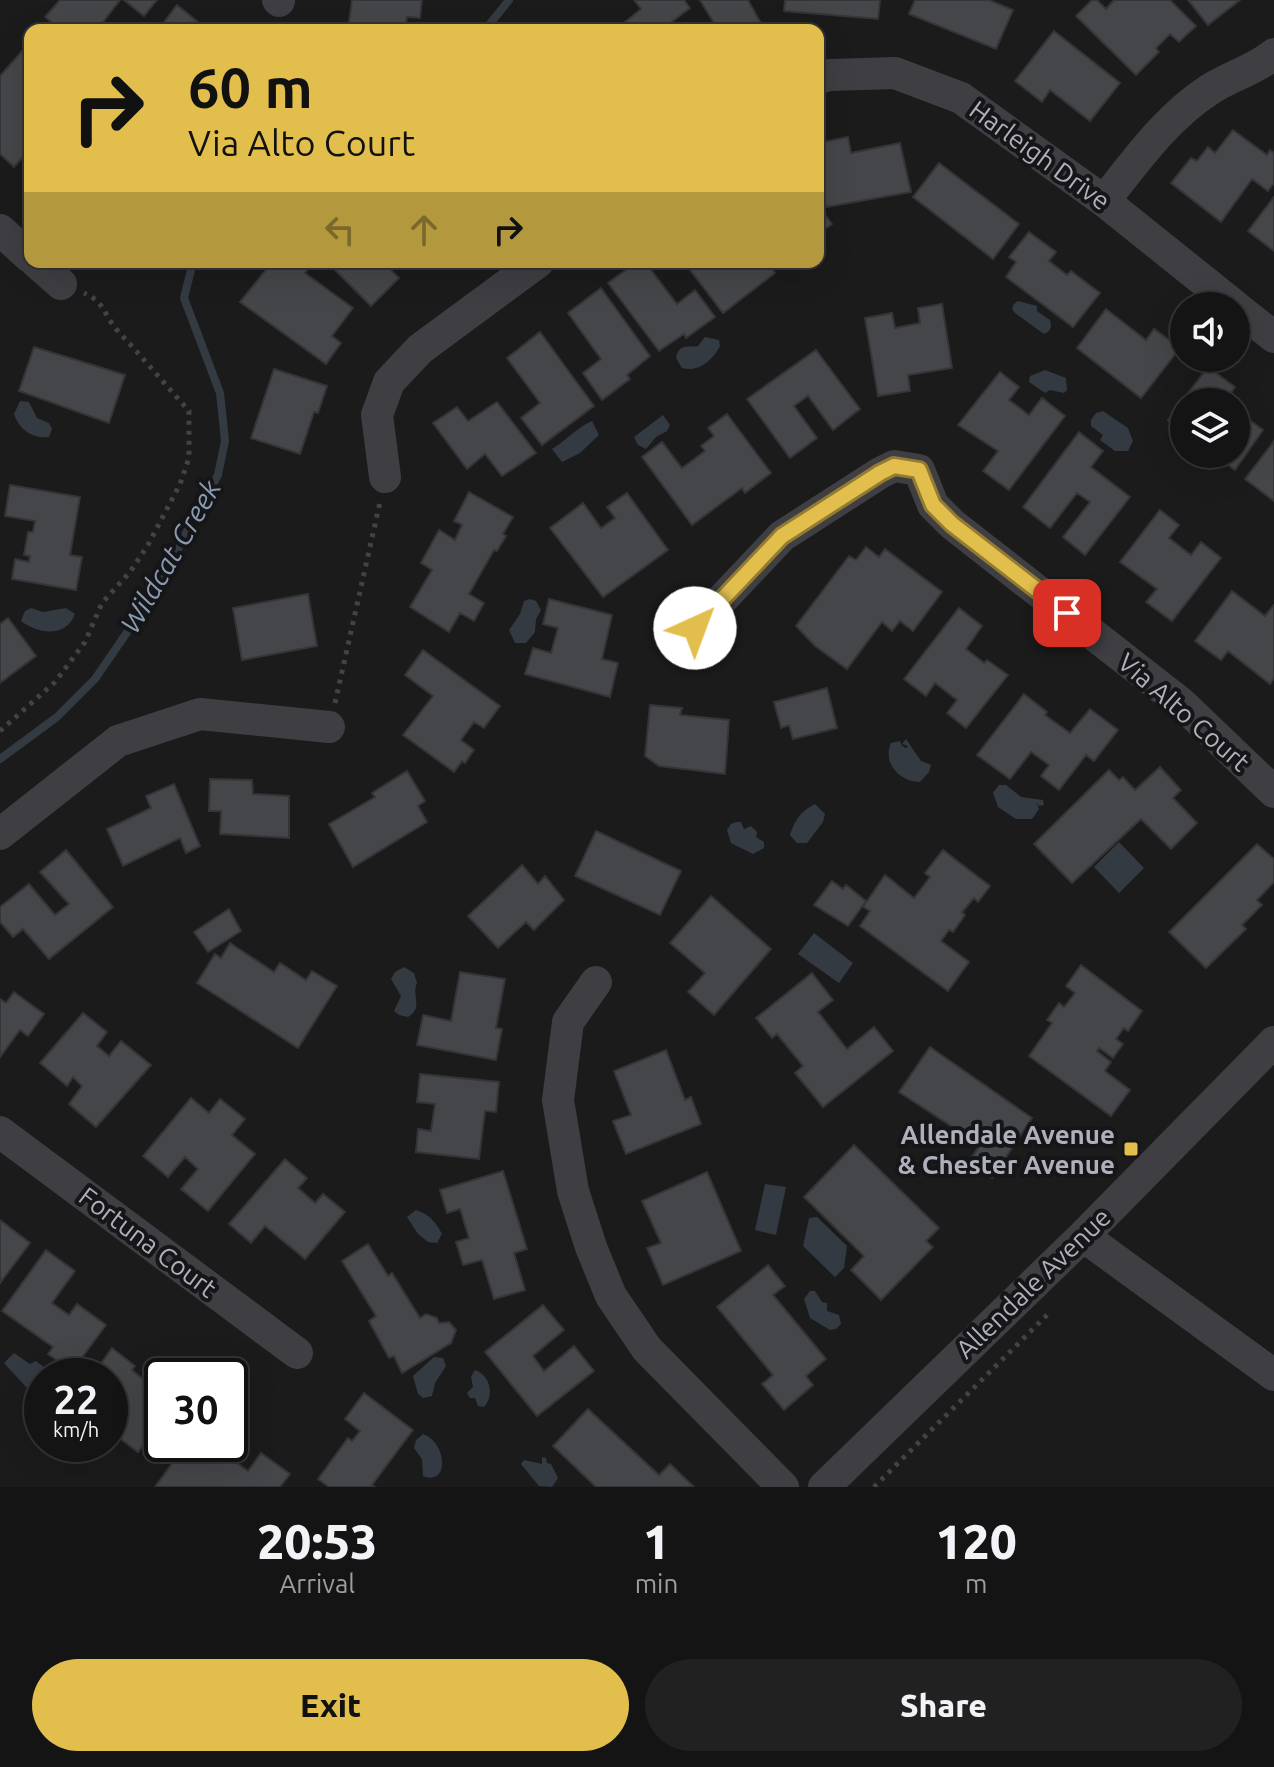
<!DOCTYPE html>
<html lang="en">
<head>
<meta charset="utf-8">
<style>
	:root { --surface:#141415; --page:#212122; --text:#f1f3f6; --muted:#9d9ea0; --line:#333334; --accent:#e2bf4d }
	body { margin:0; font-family:Ubuntu,sans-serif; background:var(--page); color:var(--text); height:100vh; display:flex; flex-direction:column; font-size:30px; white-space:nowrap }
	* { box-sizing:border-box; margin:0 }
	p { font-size:26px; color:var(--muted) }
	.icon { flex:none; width:44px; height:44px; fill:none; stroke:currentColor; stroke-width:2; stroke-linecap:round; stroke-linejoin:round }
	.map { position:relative; height:1487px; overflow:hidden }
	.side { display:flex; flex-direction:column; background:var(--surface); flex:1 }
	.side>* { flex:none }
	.banner { position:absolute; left:24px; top:24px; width:800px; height:244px; border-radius:16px; box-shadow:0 8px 32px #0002,0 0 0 2px var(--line); background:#e2bf4d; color:#111; overflow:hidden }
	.controls { position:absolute; left:1170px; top:292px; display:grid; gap:16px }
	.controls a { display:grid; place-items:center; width:80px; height:80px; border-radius:50%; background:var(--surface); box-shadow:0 8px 32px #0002,0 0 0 2px var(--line); font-size:40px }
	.speed { position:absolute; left:24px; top:1358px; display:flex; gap:16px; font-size:40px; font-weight:700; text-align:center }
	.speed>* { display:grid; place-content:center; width:104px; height:104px; border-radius:50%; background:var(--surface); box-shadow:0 8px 32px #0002,0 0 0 2px var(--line); line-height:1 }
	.speed small { font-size:20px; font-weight:400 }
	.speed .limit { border:4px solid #111; border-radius:12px; background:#fff; color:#111 }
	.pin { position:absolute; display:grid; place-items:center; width:68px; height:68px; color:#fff; margin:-34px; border-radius:16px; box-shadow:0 4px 12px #0006 }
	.me { position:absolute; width:88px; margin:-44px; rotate:43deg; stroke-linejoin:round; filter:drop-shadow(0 0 6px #0008) }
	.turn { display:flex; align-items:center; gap:28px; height:168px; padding:0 32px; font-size:36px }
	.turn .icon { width:104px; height:104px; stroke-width:2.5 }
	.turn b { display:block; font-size:56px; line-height:68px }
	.lanes { display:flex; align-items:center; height:76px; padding:0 32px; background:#0003; justify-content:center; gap:40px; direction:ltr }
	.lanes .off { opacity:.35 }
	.eta { display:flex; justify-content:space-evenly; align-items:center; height:136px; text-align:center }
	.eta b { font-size:48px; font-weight:800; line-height:56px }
	.cta { display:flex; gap:16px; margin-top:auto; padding:16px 32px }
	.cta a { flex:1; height:92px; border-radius:48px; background:var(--accent); color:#111; font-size:32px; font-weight:800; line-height:92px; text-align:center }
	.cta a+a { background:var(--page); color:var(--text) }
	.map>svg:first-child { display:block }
</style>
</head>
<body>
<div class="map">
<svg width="1274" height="1487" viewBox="0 0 1274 1487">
	<rect width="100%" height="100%" fill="#1b1b1c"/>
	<!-- water -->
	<path fill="#333a42" d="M1018,301L1037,306V311L1050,320C1052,327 1051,331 1044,334L1015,313L1012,309L1014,304Z
		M705,337L719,340L720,346C713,360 698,373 682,368L676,358C679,343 687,348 698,346Z
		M1045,370L1066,378L1067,390L1064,393L1050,390L1045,393L1029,382L1030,376Z
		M20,401L29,402L37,418L49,423L52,429L49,437C32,439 19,429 14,414Z
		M1103,411L1128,428L1133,441L1128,451H1115L1100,440L1103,435L1091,426V420L1096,413Z
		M663,415L670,425L667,431L656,437L646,449L638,445L634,437Z
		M592,421L599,435L580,453L562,462L552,449C568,439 575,429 592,421Z
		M530,599L536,601L541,610L536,619L535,632L526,643H515L509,630L520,614L524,601Z
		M31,608L43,612L66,608L75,614C66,638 38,634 21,621L25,611Z
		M906,739L921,761L931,765L929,772L920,782C900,782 882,763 891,743L900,741L902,746L906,748L908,746L902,744Z
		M999,785H1006L1021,797L1043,800L1044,805L1039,806L1036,802L1039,809L1032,819H1016L998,807L993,793Z
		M815,804L825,814L823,822L807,843H797L790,835C795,820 800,812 815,804Z
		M736,822H741L744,829L751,826L757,832L756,837L764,842V848L753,854L731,843L727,830L731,824Z
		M1119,842L1144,868L1119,893L1094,867Z
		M814,933L853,963L839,983L798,954Z
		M404,967L414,973L417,983C411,996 424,1008 408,1017L399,1015L394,1011L401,996L391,979L395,972Z
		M765,1184L786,1187L776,1235L755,1230Z
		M416,1210C429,1214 436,1222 442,1234L437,1243L428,1242L418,1234L407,1217Z
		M817,1217L847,1246L844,1268L835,1277L803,1246L809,1218Z
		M810,1291H815L822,1302L827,1303V1311L839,1315L841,1324L836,1329L830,1330L810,1318L804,1299Z
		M14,1353L30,1364L36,1361L45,1368L42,1385L26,1387L4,1363Z
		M434,1357L443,1358L446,1366L435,1383L432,1396L423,1398L418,1394L413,1376Z
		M475,1370C490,1375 495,1395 484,1407L478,1406L475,1398H470L467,1393L473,1387L471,1377Z
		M423,1434C447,1442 450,1487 423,1476L422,1459L414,1448L416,1440Z
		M542,1457L546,1458L547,1463L551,1464L558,1478L552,1487L539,1486L521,1464L524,1460L542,1464Z"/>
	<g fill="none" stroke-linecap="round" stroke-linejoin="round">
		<!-- stream -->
		<path stroke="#333a42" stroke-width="8" d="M485,30L509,0
			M0,759L57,717L95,679L165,577L189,527L218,475L225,441L220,393L184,298L193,262"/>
	</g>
	<!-- building -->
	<path fill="#454649" stroke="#353538" stroke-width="2" d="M60,0H120L97,30H61L45,17Z
		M124,0H157L144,16Z
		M352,0H422L420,18L407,17L405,30L348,29Z
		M634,0H684L690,8L664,28L665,30H615L641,9Z
		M700,0H748L763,27L758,30H718Z
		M785,0H880L878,19L784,11Z
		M915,0H989L1013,10L996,49L909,14Z
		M1092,0H1097L1106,9L1114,0H1170L1196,26L1179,42L1170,34L1156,48L1159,52L1136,75L1076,16Z
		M1188,0H1240L1208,25Z
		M177,5L199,23L193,30H167L161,26Z
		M1054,31L1120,83L1090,121L1050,90L1042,102L1015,81Z
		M30,42V149L14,167L0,154V76Z
		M1233,130L1267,155L1270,150L1274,153V183L1268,191L1252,179L1221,222L1171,183L1191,158L1197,161L1208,147L1215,153Z
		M848,137L851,153L900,143L911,192L826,207L818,168V143Z
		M939,163L1019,224L993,259L913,197Z
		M1274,197V251L1248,231Z
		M818,205L832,224L818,234Z
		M1029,232L1056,252L1049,261L1067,275L1071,271L1100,293L1073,327L1006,277L1016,262L1009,257Z
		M283,262H302L309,267L305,273L353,308L332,336L341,343L326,364L240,302L269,266Z
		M327,262H383L399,278L371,306Z
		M637,262H645L677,304L695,290L715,317L686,338L684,334L659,351L608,283Z
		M684,262H767L775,273L723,313Z
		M601,288L650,356L627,375L630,379L602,400L583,373L601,359L568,313Z
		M942,304L952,368L908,375L910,391L878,396L865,318L892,313L895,328L920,323L918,308Z
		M1106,309L1146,340L1154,329L1180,348L1141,398L1077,348Z
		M540,332L594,406L542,445L521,418L540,403L507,358Z
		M34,347L125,375L109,423L19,391Z
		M816,350L860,409L833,430L808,396L794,406L817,438L790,458L747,399Z
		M1208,367L1235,387L1225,402H1184V432L1168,420Z
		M274,369L327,386L318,413L314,412L300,454L251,438Z
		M1000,372L1019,387L1009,400L1029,415L1042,398L1065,416L1009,490L983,471L998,451L958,425Z
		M497,402L536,453L502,476L485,454L467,469L433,423L457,407L468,421Z
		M1236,410L1263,430L1235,470L1213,454H1236Z
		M727,414L771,473L745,493L742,488L692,525L642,457L662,442L682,468L705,451L701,446L714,436L708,428Z
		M1079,432L1103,451L1091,467L1130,497L1085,555L1063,537L1090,502L1077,493L1050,528L1023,507Z
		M1274,441V501L1245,479Z
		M10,485L80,497L70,555L82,557L76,590L12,579L15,559L29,562L30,556L24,555L28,532H33L35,521L5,516Z
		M469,492L513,517L503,534L506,536L497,551L494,550L469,594L484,603L474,621L460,613L449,632L410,607L432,570L421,563L439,530L455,540L462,525L454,521Z
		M627,493L668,550L603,597L550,528L583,503L601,528L615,518L607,507Z
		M1160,510L1179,525L1169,538L1191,555L1201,542L1221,558L1172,621L1146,602L1157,589L1120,562Z
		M866,547L879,557L885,549L942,592L913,631L900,621L892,631L882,622L847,669L815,646L796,626L849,556L856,560Z
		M1232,591L1265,616L1274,605V678L1270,684L1228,651L1221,660L1195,641Z
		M308,594L317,646L242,660L233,608Z
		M549,599L612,615L602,659L618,663L610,697L525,674L533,648L551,653L558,628L543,624Z
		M959,608L982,626L966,649L984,663L987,660L1008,675L966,728L947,713L957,700L935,683L926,696L904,679Z
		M8,618L36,656L0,683V624Z
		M423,650L500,706L484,728L474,722L461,740L474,750L465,763L462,761L454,772L403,735L433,696L405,675Z
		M827,688L837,728L793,739L789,725L781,728L774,702Z
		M1024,694L1047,712L1045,715L1070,733L1090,709L1118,730L1094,761L1086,755L1059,790L1041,776L1049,765L1031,752L1010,779L977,755Z
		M650,705L682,708L680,715L729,720L725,774L659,766L645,756Z
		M1160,767L1181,790L1173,798L1197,823L1171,849L1141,819L1072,883L1034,844L1109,770L1119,780L1123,777L1135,790Z
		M407,771L425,801L418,806L427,822L353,867L329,824L375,797L372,793Z
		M210,779L252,780L253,794L289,796V838L220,834L221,811H209Z
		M174,784L200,846L186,853L180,838L123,866L107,829L151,808L146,796Z
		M596,831L681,871L660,915L575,876Z
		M1257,844L1274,859V882L1257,900L1262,905L1242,925L1246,929L1206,968L1169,932Z
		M66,850L113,907L49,959L23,929L13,937L0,922V907L29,884L55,915L69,904L40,872Z
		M943,850L990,886L978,902L974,898L962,912L965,915L953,932L949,930L941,941L969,962L948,991L860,926L870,911L863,907L885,875L914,898L930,877L925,873Z
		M522,865L538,884L545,876L564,900L534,930L526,922L498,948L468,916Z
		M832,881L843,889L846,885L866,901L848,926L814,905Z
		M711,896L771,949L714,1015L688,992L705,973L670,943Z
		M229,909L241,931L208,952L194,932Z
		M230,943L274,972L280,963L306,980L312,971L337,986L298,1048L197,983L215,954L221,958Z
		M1081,965L1142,1011L1128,1031L1124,1028L1116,1039L1123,1044L1113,1058L1099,1048L1097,1051L1111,1062L1105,1071L1130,1090L1111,1116L1029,1056L1052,1023L1047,1020L1059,1003L1064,1007L1075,993L1066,986Z
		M460,972L505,979L496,1028L502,1029L496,1060L417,1045L423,1015L451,1021Z
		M812,973L833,1000L818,1012L847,1049L874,1027L893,1051L823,1107L795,1073L803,1066L777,1034L772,1038L756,1018Z
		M14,992L44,1014L28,1036L20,1030L0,1057V999L6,1003Z
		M83,1013L107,1032L97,1046L109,1056L121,1041L151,1065L96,1127L69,1104L82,1086L73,1077L67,1086L40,1063Z
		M930,1047L1032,1118L992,1178L969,1161L980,1145L899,1092Z
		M666,1050L685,1100L691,1097L701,1124L626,1154L613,1121L631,1115L614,1071Z
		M420,1074L499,1082L496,1112L485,1111L479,1159L416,1152L418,1129L431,1131L435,1104L417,1102Z
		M191,1098L209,1113L220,1099L245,1119L232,1135L255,1154L208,1211L181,1189L198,1169L185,1157L168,1177L143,1156Z
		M854,1145L939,1228L926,1241L933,1247L881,1300L851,1270L864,1256L804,1197Z
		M285,1159L307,1178L298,1188L315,1203L323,1194L345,1212L305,1259L265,1226L251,1243L229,1224Z
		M503,1171L527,1249L514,1253L525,1290L494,1299L482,1260L463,1265L456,1242L469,1238L460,1209L447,1213L440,1190Z
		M707,1172L741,1251L663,1285L647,1248L661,1243L642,1201Z
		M0,1220L30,1243L0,1283Z
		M368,1244L388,1276L392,1273L420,1318L426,1314L437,1318L439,1323L449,1322L456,1330L451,1343L402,1373L394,1356L389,1358L369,1321L376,1316L342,1261Z
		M46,1250L75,1271L52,1303L69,1315L77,1304L106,1325L72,1371L48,1354L53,1347L2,1311Z
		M768,1265L785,1286L773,1295L826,1359L806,1376L813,1385L784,1410L762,1384L773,1375L717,1307Z
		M543,1305L564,1330L533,1356L544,1371L574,1346L594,1371L537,1416L485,1352Z
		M112,1348L135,1366L132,1370L148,1383L143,1391L156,1400L162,1391L161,1447L155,1442L152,1447L145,1443L138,1452L118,1437L124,1430L110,1420V1376H92Z
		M192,1364L197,1376H165Z
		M364,1393L413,1430L372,1485L375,1487H329L318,1479L348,1438L352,1441L360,1431L345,1419Z
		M588,1409L659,1475L670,1464L694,1487H596L553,1446Z
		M186,1444H211L248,1471L261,1453L290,1474L280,1487H155Z"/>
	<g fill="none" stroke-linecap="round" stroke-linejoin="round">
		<!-- path -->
		<path stroke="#424348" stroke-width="5" stroke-dasharray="4 6" stroke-linecap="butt" d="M335,703L380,502
			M0,731L55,682L85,642L102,603L130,572L148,545L180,484L189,458V411C165,384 142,357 117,330C103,314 106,303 84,293
			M874,1487L1049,1313"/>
		<!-- minor -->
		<path stroke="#3e3e43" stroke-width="32" d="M278,0L279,1
			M818,78L830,75L895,73L961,98L1104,201L1235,306
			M1104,201C1136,161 1166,118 1209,90C1230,76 1255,70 1274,54
			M0,230L30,257
			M36,262L61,284
			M1236,307L1274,337
			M385,477L377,415L389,382L420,349L538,262
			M695,628L782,536L880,473L894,466L919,470L933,505L952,524L1181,703L1274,792
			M0,834L118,741L200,714L329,727
			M596,982L568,1022L558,1100L573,1191L591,1247L611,1296L647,1349L783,1487
			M0,1132L297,1353
			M1083,1236L1274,1375
			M824,1487L1083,1236L1274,1042"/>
	</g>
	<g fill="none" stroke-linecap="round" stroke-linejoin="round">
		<!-- route casing -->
		<g stroke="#937c32" stroke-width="20">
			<path id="route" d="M695,628L782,536L880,473L894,466L919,470L933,505L952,524L1067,613"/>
		</g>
		<!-- route -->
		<use href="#route" stroke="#e2bf4d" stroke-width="14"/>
	</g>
	<!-- markers -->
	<rect fill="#e2bf4d" stroke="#161518" stroke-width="3" x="1123" y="1141" width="16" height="16" rx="4"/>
	<g text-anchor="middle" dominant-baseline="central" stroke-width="8" stroke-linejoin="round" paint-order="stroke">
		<!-- street labels -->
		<g font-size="26" fill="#aeb1bb" stroke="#161518">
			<text transform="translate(1040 155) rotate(36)">Harleigh Drive</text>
			<text transform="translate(1184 712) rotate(41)">Via Alto Court</text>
			<text transform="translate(148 1242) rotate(37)">Fortuna Court</text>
			<text transform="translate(1033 1283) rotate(-44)">Allendale Avenue</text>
		</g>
		<!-- poi labels -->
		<g font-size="26" font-weight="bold" fill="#aeb1bb" stroke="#161518" text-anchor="end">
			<text x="1115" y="1134">Allendale Avenue<tspan x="1115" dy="30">&amp; Chester Avenue</tspan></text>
		</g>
		<!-- water labels -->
		<g font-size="28" font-style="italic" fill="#899bb2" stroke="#161518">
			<text transform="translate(170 556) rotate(-60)">Wildcat Creek</text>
		</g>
	</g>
</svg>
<div class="controls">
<a><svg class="icon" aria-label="sound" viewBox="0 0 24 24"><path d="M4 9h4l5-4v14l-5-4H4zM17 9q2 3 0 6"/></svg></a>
<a><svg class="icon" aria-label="layers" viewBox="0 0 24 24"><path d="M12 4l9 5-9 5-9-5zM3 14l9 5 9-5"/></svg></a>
</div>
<div class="speed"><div>22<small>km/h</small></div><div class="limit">30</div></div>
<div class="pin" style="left:1067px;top:613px;background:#d93025"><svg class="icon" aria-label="arrive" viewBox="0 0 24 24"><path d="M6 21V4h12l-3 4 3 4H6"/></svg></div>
<svg class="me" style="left:695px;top:628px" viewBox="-20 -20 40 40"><circle r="19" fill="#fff"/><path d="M0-13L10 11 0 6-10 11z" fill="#e2bf4d"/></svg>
<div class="banner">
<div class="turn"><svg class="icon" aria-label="right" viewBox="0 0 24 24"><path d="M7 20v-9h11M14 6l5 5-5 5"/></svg><div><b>60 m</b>Via Alto Court</div></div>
<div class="lanes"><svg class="icon off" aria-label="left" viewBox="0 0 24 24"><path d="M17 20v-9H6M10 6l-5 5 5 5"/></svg><svg class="icon off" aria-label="ahead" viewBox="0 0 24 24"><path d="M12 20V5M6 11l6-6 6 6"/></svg><svg class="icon" aria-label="right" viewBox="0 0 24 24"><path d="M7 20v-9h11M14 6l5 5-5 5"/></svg></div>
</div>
</div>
<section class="side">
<div class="eta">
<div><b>20:53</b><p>Arrival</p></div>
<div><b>1</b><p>min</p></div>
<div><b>120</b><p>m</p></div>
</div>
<div class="cta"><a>Exit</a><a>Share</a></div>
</section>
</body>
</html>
